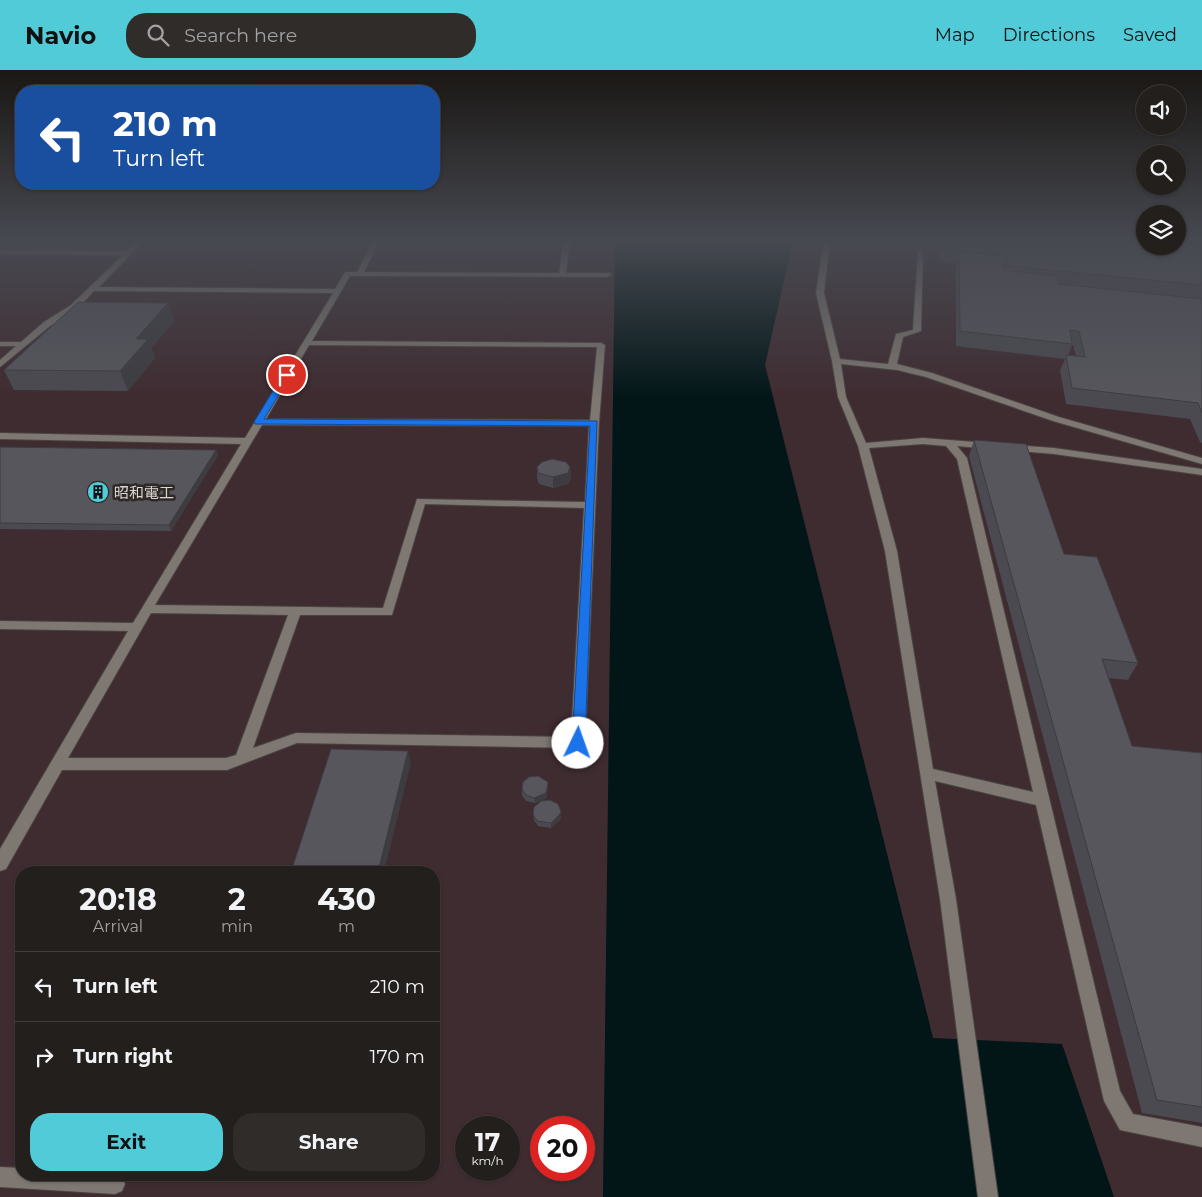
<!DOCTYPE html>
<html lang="en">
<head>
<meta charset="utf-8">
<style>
	:root { --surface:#231f1c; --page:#2f2c29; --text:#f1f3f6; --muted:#a3a2a3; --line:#403d3b; --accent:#52cbd9 }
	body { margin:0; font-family:Montserrat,"Noto Sans JP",sans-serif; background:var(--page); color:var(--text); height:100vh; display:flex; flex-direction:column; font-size:19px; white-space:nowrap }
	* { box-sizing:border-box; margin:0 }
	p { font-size:16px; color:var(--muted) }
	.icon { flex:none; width:28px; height:28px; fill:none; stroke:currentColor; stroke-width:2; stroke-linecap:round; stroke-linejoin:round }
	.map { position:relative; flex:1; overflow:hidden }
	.drawer { position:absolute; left:15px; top:796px; width:425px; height:315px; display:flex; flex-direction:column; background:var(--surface); border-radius:20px; box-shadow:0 1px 4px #0004,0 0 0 1px var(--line) }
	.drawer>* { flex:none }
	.hud { position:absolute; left:15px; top:15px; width:425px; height:105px; border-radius:20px; box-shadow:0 1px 4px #0004,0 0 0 1px var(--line); background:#1a4fa0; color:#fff; overflow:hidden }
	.buttons { position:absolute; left:1136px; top:15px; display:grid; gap:10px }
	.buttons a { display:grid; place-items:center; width:50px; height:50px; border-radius:50%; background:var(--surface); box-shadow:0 1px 4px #0004,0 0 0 1px var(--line); font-size:25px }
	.speed { position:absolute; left:455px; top:1046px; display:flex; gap:10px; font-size:25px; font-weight:700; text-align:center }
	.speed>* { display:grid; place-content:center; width:65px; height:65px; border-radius:50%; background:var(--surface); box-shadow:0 1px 4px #0004,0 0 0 1px var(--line); line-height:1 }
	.speed small { font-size:12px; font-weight:400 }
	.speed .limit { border:8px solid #d22; background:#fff; color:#111 }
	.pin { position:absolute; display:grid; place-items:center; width:42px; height:42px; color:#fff; margin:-21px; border:2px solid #fff; border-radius:50%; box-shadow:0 1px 5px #0007 }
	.me { position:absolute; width:55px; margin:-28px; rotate:3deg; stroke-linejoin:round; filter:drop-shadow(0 0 4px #0008) }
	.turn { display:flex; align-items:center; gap:18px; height:105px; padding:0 15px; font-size:22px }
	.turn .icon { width:65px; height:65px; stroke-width:2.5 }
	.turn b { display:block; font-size:35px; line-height:42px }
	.eta { display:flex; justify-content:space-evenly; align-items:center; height:85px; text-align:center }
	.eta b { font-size:30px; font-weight:700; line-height:35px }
	.button { display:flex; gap:10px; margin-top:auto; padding:10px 15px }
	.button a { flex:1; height:58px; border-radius:20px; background:var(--accent); color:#111; font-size:20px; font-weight:700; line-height:58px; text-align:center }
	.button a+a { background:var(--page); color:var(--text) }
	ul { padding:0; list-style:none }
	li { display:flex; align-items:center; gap:15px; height:70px; padding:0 15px; border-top:1px solid var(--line) }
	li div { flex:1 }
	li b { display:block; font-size:19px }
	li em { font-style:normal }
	header { display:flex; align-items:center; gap:30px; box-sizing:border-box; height:70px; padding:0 25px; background:var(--accent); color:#111 }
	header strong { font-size:24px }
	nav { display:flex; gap:28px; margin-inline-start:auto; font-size:18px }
	.search { width:350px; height:45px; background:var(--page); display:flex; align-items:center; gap:12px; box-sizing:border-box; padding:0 18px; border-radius:20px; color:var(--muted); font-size:19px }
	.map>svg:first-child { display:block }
</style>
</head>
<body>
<header>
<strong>Navio</strong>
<div class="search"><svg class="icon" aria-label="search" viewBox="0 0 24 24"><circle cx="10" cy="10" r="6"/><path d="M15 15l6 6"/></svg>Search here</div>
<nav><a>Map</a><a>Directions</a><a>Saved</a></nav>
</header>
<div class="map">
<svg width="1202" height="1127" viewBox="0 0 1202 1127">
	<rect width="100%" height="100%" fill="#2f2925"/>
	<!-- industrial -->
	<path fill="#3f2c31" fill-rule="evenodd" d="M0,170H615L603,1127H0ZM21,802H434V1105H21ZM466,1058H509V1100H466ZM541,1058H584V1100H541Z
		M793,170H1145V176H1178L1202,170V1127H1114L1062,974L933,968L765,295Z"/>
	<!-- water -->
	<path fill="#021618" d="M615,170H793L765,295L933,968L1062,974L1114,1127H603Z"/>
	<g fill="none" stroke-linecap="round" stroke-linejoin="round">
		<!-- minor casing -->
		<g stroke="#494541" stroke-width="2">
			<path id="minor" d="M138,170H145L99,217L335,219L345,202H357L374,170H380L364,202L559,203L564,170H570L566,203H610L611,205L607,207L350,206L312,271L601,273L605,275L599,353L585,673L583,677L578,678L297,673L227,700H62L6,799L0,801V779L128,561L0,559V551L133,553L241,374L0,369V363L245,368L333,223L94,221L77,239L50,256L0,297V290L16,276H0V272H21L44,252L71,235L123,185L0,184V180L127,181ZM309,275L597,277L590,350L266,349ZM262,355L589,356L585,432L417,429L383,538L155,535ZM425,434L584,438L571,667L296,663L253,678L300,545H392ZM151,543L288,545L236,685L226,688H68Z
				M824,170H830L824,223L840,289L888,294L896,264L913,260L918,182L923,181L921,261L903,267L897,294L932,303L1059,347L1202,388V394L1053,351L926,307L897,300L841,294L846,327L866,373L923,368L989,373L994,376L989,379L957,376L967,388L1120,1021L1133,1044L1202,1057V1077L1120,1060L1104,1031L1036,735L935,711L956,829L998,1127H978L940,829L885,481L858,376L838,327L832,291L816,223ZM923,374L946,376L957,389L1033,722L933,699L897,481L869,378Z
				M1011,375L1054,378L1202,399V405L1054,384L1008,380L1006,378Z
				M0,1097L21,1098V1105H118L122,1107L125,1114L122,1121L115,1124L0,1117Z"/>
		</g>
		<!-- minor -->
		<use href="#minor" fill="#7e7772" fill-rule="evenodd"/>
	</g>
	<!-- wall -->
	<path fill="#4b4a50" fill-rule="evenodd" d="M0,170H21L11,177H0Z
		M26,170H131L119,181L29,179Z
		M888,170H1145L1178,176V170H1202V373L1200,372L1190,349L1066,334L1060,300L1065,289L956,276V193L939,191V182L887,176ZM1072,275H1073L1076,286H1068Z
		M168,233L174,251L151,278L155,288L128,321L14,320L4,300Z
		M974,370L1064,484L1138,593L1128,610L1109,608L1132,676L1202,683V1053L1142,1043L969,386Z
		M0,377L216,380L218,385L171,461L0,459Z
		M537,397H570L571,408L568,414L553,418L539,414L537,408Z
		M548,712V718L546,728L535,733L526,731L522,725V719Z
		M533,744L561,746L560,750L551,758L538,756L534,750Z"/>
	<!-- shaded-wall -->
	<path fill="#3d3c41" d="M8,170H21L11,177Z
		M116,170H131L119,181Z
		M168,233L174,251L151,278L155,288L128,321L120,301L136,269Z
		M216,380L218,385L171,461L169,455Z
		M570,397L571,408L568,414L553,418V407Z
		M408,681L411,693L384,802H378Z
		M548,712V718L546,728L535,733L534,728Z
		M561,741L560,750L551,758V753Z"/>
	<!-- building -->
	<path fill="#57565d" stroke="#3d3c41" d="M943,170H1145V176H1178V172L1202,174V215L1009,196L1007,185L942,178Z
		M1189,170H1202V171Z
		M959,182L1002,186L1004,200L1056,206L1059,214L1202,229V343L1198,333L1072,318L1066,285L1085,287L1079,261L1070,260L1072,274L960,261Z
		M78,232L168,233L136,269H148L120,301L4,300Z
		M974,370L1026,374L1064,484L1097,487L1138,593L1102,589L1132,676L1202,683V1037L1157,1030Z
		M0,377L216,380L169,455L0,453Z
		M552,389L566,392L570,397L568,403L553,407L538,403L537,397L542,392Z
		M331,679L408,681L378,802H291Z
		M538,706L548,712L546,723L534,728L526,725L522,719L523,712L529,707Z
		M550,730L558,734L561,741L560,744L551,753L537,751L533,744L534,737L541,731Z"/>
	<!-- sky -->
	<linearGradient id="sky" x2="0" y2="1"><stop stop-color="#1a1714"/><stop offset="0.52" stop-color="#474951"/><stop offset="1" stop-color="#474951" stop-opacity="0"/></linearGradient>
	<rect width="1202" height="328" fill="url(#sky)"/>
	<!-- route -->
	<path fill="#1a73e8" stroke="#114b97" d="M284,303L291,305L264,349L597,351L585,673L583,676H574L572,673L590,356L255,354L254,352Z"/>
	<!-- icons -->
	<defs>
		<g id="building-disc" transform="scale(1.125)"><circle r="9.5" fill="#52cbd9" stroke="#2f2925"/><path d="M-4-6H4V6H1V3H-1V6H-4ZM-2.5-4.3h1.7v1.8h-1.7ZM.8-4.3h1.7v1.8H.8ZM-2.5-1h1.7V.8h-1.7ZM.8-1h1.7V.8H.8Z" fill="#111"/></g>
	</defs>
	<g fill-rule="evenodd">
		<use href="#building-disc" x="98" y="422"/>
	</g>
	<g text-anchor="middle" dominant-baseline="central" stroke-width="5" stroke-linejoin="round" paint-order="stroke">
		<!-- poi labels -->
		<g font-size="15" fill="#d9d5d2" stroke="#2f2925" text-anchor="start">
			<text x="114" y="422">昭和電工</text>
		</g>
	</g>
</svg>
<div class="buttons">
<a><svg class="icon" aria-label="sound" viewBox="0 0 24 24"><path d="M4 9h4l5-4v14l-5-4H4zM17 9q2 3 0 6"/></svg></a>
<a><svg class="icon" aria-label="search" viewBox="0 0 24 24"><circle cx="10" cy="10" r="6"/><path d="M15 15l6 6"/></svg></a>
<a><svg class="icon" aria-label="layers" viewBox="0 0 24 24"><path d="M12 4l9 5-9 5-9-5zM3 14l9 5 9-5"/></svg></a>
</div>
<div class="speed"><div>17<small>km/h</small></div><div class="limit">20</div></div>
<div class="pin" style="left:287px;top:305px;background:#d93025"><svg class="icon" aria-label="arrive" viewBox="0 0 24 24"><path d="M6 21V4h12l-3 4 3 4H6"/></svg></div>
<svg class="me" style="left:578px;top:673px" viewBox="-20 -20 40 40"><circle r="19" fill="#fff"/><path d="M0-13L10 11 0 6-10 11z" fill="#1a73e8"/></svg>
<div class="hud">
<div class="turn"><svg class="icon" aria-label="left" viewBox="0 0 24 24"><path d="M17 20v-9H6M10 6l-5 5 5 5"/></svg><div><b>210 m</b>Turn left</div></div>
</div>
<section class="drawer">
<div class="eta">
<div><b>20:18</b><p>Arrival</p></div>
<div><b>2</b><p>min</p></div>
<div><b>430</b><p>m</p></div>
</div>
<ul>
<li><svg class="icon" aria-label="left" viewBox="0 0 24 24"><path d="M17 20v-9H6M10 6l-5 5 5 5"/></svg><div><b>Turn left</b></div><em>210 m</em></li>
<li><svg class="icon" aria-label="right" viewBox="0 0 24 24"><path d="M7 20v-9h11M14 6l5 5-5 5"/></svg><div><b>Turn right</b></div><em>170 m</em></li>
</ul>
<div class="button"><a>Exit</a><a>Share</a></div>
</section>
</div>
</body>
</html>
